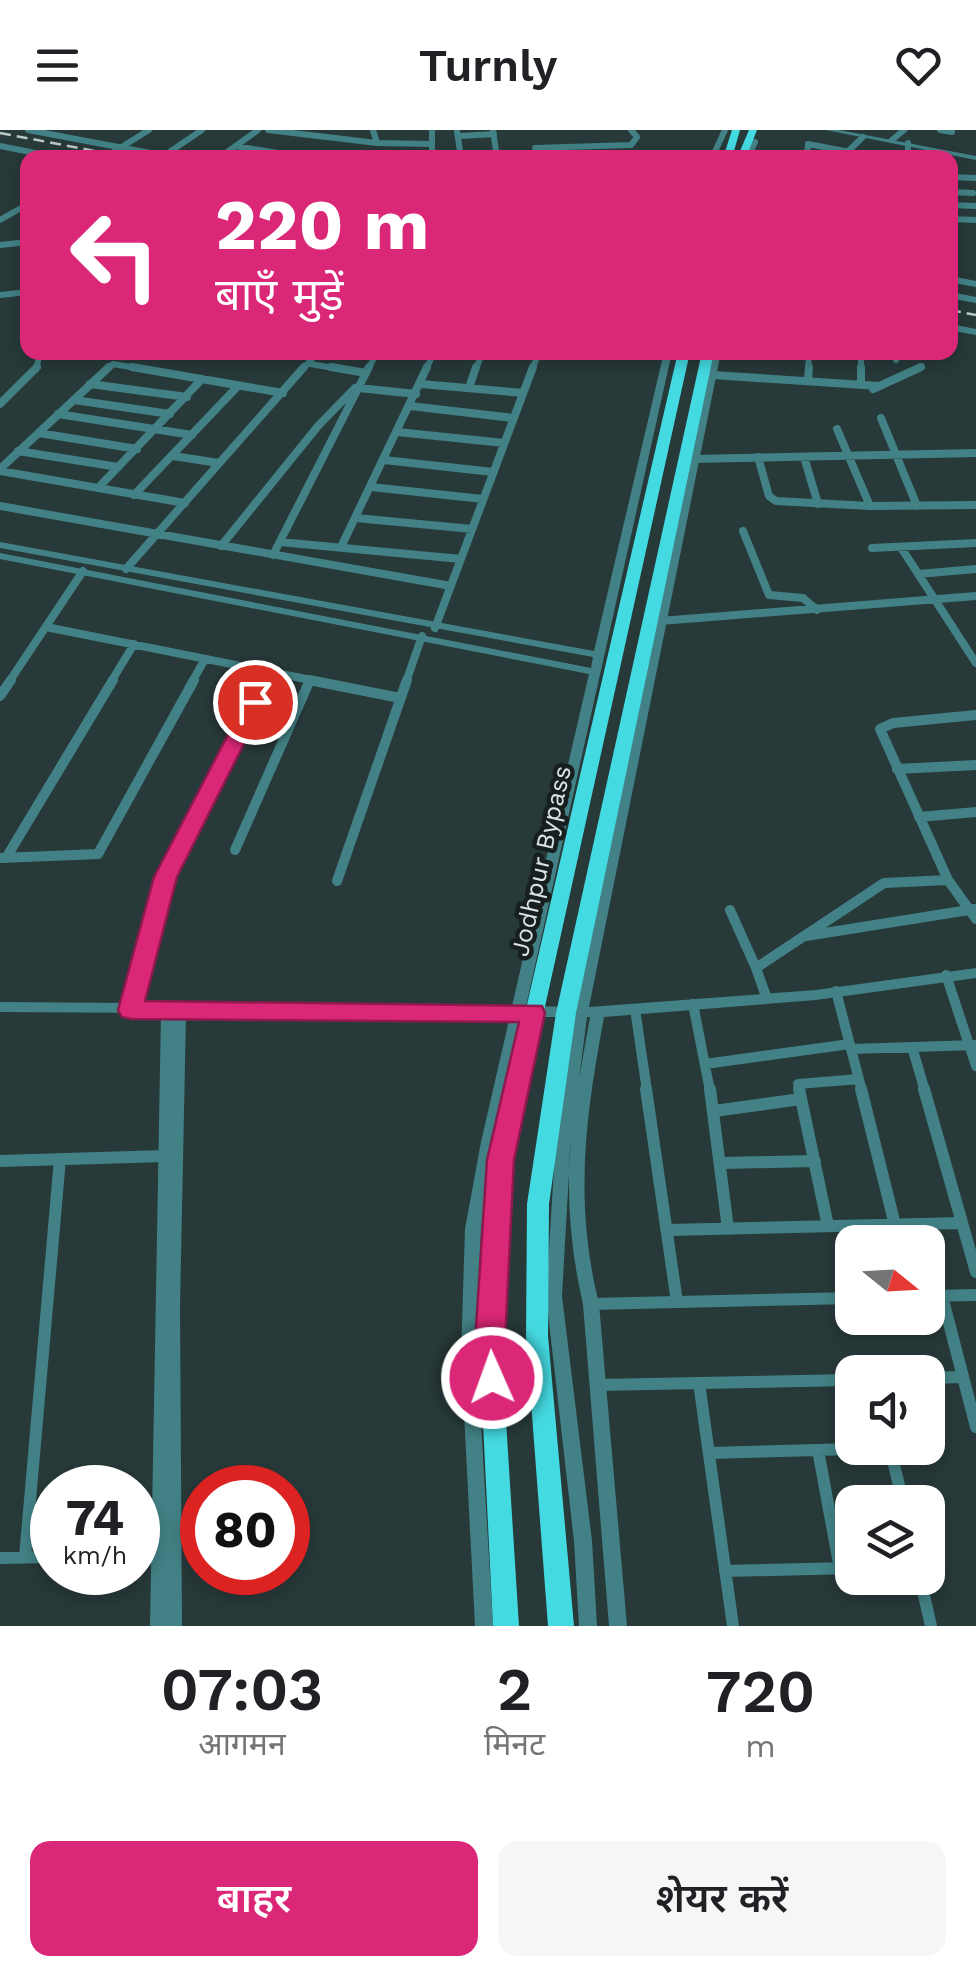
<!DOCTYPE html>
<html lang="hi">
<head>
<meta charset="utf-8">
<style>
	:root { --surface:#fff; --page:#f6f6f6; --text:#202124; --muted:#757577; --accent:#db2777 }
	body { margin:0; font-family:"Work Sans","Noto Sans Devanagari",sans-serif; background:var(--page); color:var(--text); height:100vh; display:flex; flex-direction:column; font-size:38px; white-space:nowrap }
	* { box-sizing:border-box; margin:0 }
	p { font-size:32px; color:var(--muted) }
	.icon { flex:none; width:55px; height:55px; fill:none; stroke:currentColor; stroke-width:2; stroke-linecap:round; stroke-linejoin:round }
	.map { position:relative; height:1496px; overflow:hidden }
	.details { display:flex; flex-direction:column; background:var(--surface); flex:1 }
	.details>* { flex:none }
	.guide { position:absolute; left:20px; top:20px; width:938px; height:210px; border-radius:20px; box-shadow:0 5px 15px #0003; background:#db2777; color:#fff; overflow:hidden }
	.needle { width:65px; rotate:108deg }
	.tools { position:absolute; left:835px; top:1095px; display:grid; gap:20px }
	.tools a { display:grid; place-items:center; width:110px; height:110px; border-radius:20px; background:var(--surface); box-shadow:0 5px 15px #0003; font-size:50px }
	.speed { position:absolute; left:30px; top:1335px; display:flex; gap:20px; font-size:50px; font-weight:700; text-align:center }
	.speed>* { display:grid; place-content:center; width:130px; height:130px; border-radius:50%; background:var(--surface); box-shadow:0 5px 15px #0003; line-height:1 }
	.speed small { font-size:25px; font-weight:400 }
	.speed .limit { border:15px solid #d22; background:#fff; color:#111 }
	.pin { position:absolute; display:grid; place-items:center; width:85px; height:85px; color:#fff; margin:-42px; border:5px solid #fff; border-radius:50%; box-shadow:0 2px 10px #0007 }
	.me { position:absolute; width:110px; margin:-55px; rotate:358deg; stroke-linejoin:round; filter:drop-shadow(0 0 8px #0008) }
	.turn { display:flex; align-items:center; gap:35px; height:210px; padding:0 30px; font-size:45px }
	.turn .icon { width:130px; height:130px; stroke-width:2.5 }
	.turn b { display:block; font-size:70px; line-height:85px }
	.eta { display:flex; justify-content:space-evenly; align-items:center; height:170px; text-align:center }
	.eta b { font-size:60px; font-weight:600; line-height:70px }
	.cta { display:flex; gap:20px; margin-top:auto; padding:20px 30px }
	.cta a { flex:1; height:115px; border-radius:20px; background:var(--accent); color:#fff; font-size:40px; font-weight:600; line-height:115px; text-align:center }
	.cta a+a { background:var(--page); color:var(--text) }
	header { display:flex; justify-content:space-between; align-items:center; height:130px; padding:0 30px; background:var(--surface); font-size:45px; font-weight:600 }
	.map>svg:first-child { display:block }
</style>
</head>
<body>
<header><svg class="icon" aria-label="menu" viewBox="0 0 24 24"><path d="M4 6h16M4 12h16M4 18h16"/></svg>Turnly<svg class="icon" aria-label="heart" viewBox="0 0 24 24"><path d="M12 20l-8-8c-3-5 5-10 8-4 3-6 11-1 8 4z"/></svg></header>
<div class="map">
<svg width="976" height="1496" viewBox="0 0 976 1496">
	<rect width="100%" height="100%" fill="#28393a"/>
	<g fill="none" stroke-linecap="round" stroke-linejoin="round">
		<!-- minor-far3 -->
		<path stroke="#428286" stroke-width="6" d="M28,0L177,28
			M268,0L377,13
			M373,0L377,13L432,14
			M432,0V28
			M493,0L497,28
			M940,0L952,2
			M457,1L461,28
			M460,6L494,4
			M892,10L904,0
			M908,13V28
			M0,16L60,28
			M235,16L308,28
			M535,18L631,15L637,7L631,0
			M353,24L407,23
			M165,25L202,0
			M842,27L863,7
			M842,27L871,28
			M104,28L149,0
			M219,28L258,0
			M712,28L725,0
			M748,28L755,12
			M807,28L808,14L845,21
			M950,47L976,48
			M950,62L973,63
			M950,75L976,76
			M950,89L976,90
			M0,90L28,74
			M0,115L28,112
			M950,149L976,154
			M0,165L28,162
			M950,165L976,170
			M950,197L976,202
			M852,227L856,222
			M861,230V240
			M896,230L901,222
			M310,234L346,240
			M36,240L40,222
			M107,240L113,234L147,240
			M302,240L318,222
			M368,240L377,222
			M426,240L434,222
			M476,240L482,222
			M532,240L539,222
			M808,240L809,226
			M916,240L922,237"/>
		<!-- minor-far2 -->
		<path stroke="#428286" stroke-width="8" d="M132,237L283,263
			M331,237L366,243
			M861,237V255
			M713,245L879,256
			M808,251L809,237
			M90,254L187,267
			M421,254L523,263
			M359,258L416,264
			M469,258L476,237
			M873,259L921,237
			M74,270L170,284
			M0,274L37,237
			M410,276L513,288
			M58,284L192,305
			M881,288L917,376
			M837,299L870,376
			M397,302L504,313
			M39,303L137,319
			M18,321L118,337
			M173,326L219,333
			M758,327L769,366L776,371L870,376L976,375
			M804,327L818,374
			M694,329L976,323
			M384,330L493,342
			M0,339L109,237
			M0,341L185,373
			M371,357L483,369
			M98,358L202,249
			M134,365L238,256
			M0,376L451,456
			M356,388L472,399
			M743,401L769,465L803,468L817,480
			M280,412L461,429
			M221,416L318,296L355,258
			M341,417L427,237
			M872,418L976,413
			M902,419L976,533
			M273,425L369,237
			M126,439L304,237
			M918,444L976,439
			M660,491L976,466
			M46,497L321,552
			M435,498L533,237
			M9,552L83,441
			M111,552L134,514
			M192,552L205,529
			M266,552L271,542
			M406,552L422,506"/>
		<!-- minor-far1 -->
		<path stroke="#428286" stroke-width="10" d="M309,550L400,568
			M0,566L11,550
			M976,585L893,593L880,599L948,750L976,789
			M897,639L976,635
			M919,687L976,682
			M235,720L309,552
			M0,728L98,724L194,550
			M6,728L113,550
			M337,751L407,550
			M730,780L756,838
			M806,806L975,779
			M946,845L976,936
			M836,861L851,919L976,915
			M767,869L756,838L884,753L948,750
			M693,874L710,961
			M635,879L647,961
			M131,880L166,747L267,550
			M912,917L925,961
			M851,919L862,961
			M705,934L850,914
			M800,961L798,954L859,949"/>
		<!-- minor -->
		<path stroke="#428286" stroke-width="12" d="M646,959L677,1172
			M710,959L728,1099
			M799,959L828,1096
			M861,959L895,1095
			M924,959L976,1142
			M714,981L801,969
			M0,1031L165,1026
			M722,1033L815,1031
			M669,1100L962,1093
			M928,1166L976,1165
			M942,1166L976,1297
			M591,1174L852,1168
			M928,1248L963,1247
			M699,1253L733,1496
			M598,1255L852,1250
			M890,1318L903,1372
			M818,1320L840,1439
			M709,1323L890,1318
			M138,1425L162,1424
			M25,1427L60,1029
			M0,1428L52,1427
			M725,1441L852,1438
			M920,1448L931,1496"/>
		<!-- tertiary -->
		<path fill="#428286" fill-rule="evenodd" d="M826,0H839L976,26V30Z
			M664,222H672L526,876L575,877L713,222H721L589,877L816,860L976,838V848L816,870L604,887C585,989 574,1072 599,1174L627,1496H609L583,1174C570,1118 566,1064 571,1007L562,1166L592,1411L597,1496H579L574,1411L546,1166L555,1023L574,887H523L495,1012L481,1099L477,1225L493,1496H475L461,1225L465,1099L481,1012L510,886L186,884L180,1177L182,1496H150L161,883L0,882V872L512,876L589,544L0,429V423L591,538L593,527L0,418V412L594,521ZM587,887H590L579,949Z"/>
		<!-- trunk -->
		<path fill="#44dae2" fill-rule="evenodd" d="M732,0H740L732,28H723Z
			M749,0H757L746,28H737Z
			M678,222H690L511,1030L501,1212L519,1496H493L479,1212L491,1030Z
			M702,222H714L576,883L549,1074L548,1206L574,1496H548L526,1206L527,1074L556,883Z"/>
		<!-- rail -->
		<path stroke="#bbc7c8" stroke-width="2.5" stroke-dasharray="11 6" stroke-linecap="butt" d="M0,3L132,28
			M950,180L976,185"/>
	</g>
	<!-- route -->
	<path fill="#db2777" stroke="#8e194d" stroke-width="2.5" d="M255,566L265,572L177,747L145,871L542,876L545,883L514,1030L505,1212L507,1248L503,1258L492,1262L481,1258L477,1248L475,1212L487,1030L519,892L131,889L122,887L118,880L154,747L245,572Z"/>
	<g text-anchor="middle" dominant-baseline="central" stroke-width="9" stroke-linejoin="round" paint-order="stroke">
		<!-- street labels -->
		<g font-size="25" fill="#dae4e5" stroke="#171f1f">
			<text transform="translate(541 731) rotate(-77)">Jodhpur Bypass</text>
		</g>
	</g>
</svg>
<div class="tools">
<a><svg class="needle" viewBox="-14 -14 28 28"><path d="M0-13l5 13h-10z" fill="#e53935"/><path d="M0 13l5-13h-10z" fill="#757577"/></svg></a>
<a><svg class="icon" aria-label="sound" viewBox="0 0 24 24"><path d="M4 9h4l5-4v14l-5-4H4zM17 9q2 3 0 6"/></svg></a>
<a><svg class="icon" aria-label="layers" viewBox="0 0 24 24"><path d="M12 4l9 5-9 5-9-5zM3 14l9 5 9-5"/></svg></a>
</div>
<div class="speed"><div>74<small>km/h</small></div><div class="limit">80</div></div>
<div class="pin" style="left:255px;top:572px;background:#d93025"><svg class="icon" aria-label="arrive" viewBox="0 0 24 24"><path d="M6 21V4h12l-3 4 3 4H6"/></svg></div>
<svg class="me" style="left:492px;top:1248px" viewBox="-20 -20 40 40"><circle r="17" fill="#db2777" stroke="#fff" stroke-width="3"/><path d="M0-11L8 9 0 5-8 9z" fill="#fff"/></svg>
<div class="guide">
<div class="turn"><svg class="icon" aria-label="left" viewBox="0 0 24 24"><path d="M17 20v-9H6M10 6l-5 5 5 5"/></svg><div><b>220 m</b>बाएँ मुड़ें</div></div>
</div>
</div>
<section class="details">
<div class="eta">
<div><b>07:03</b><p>आगमन</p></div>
<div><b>2</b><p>मिनट</p></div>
<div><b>720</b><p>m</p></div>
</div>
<div class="cta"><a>बाहर</a><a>शेयर करें</a></div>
</section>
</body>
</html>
